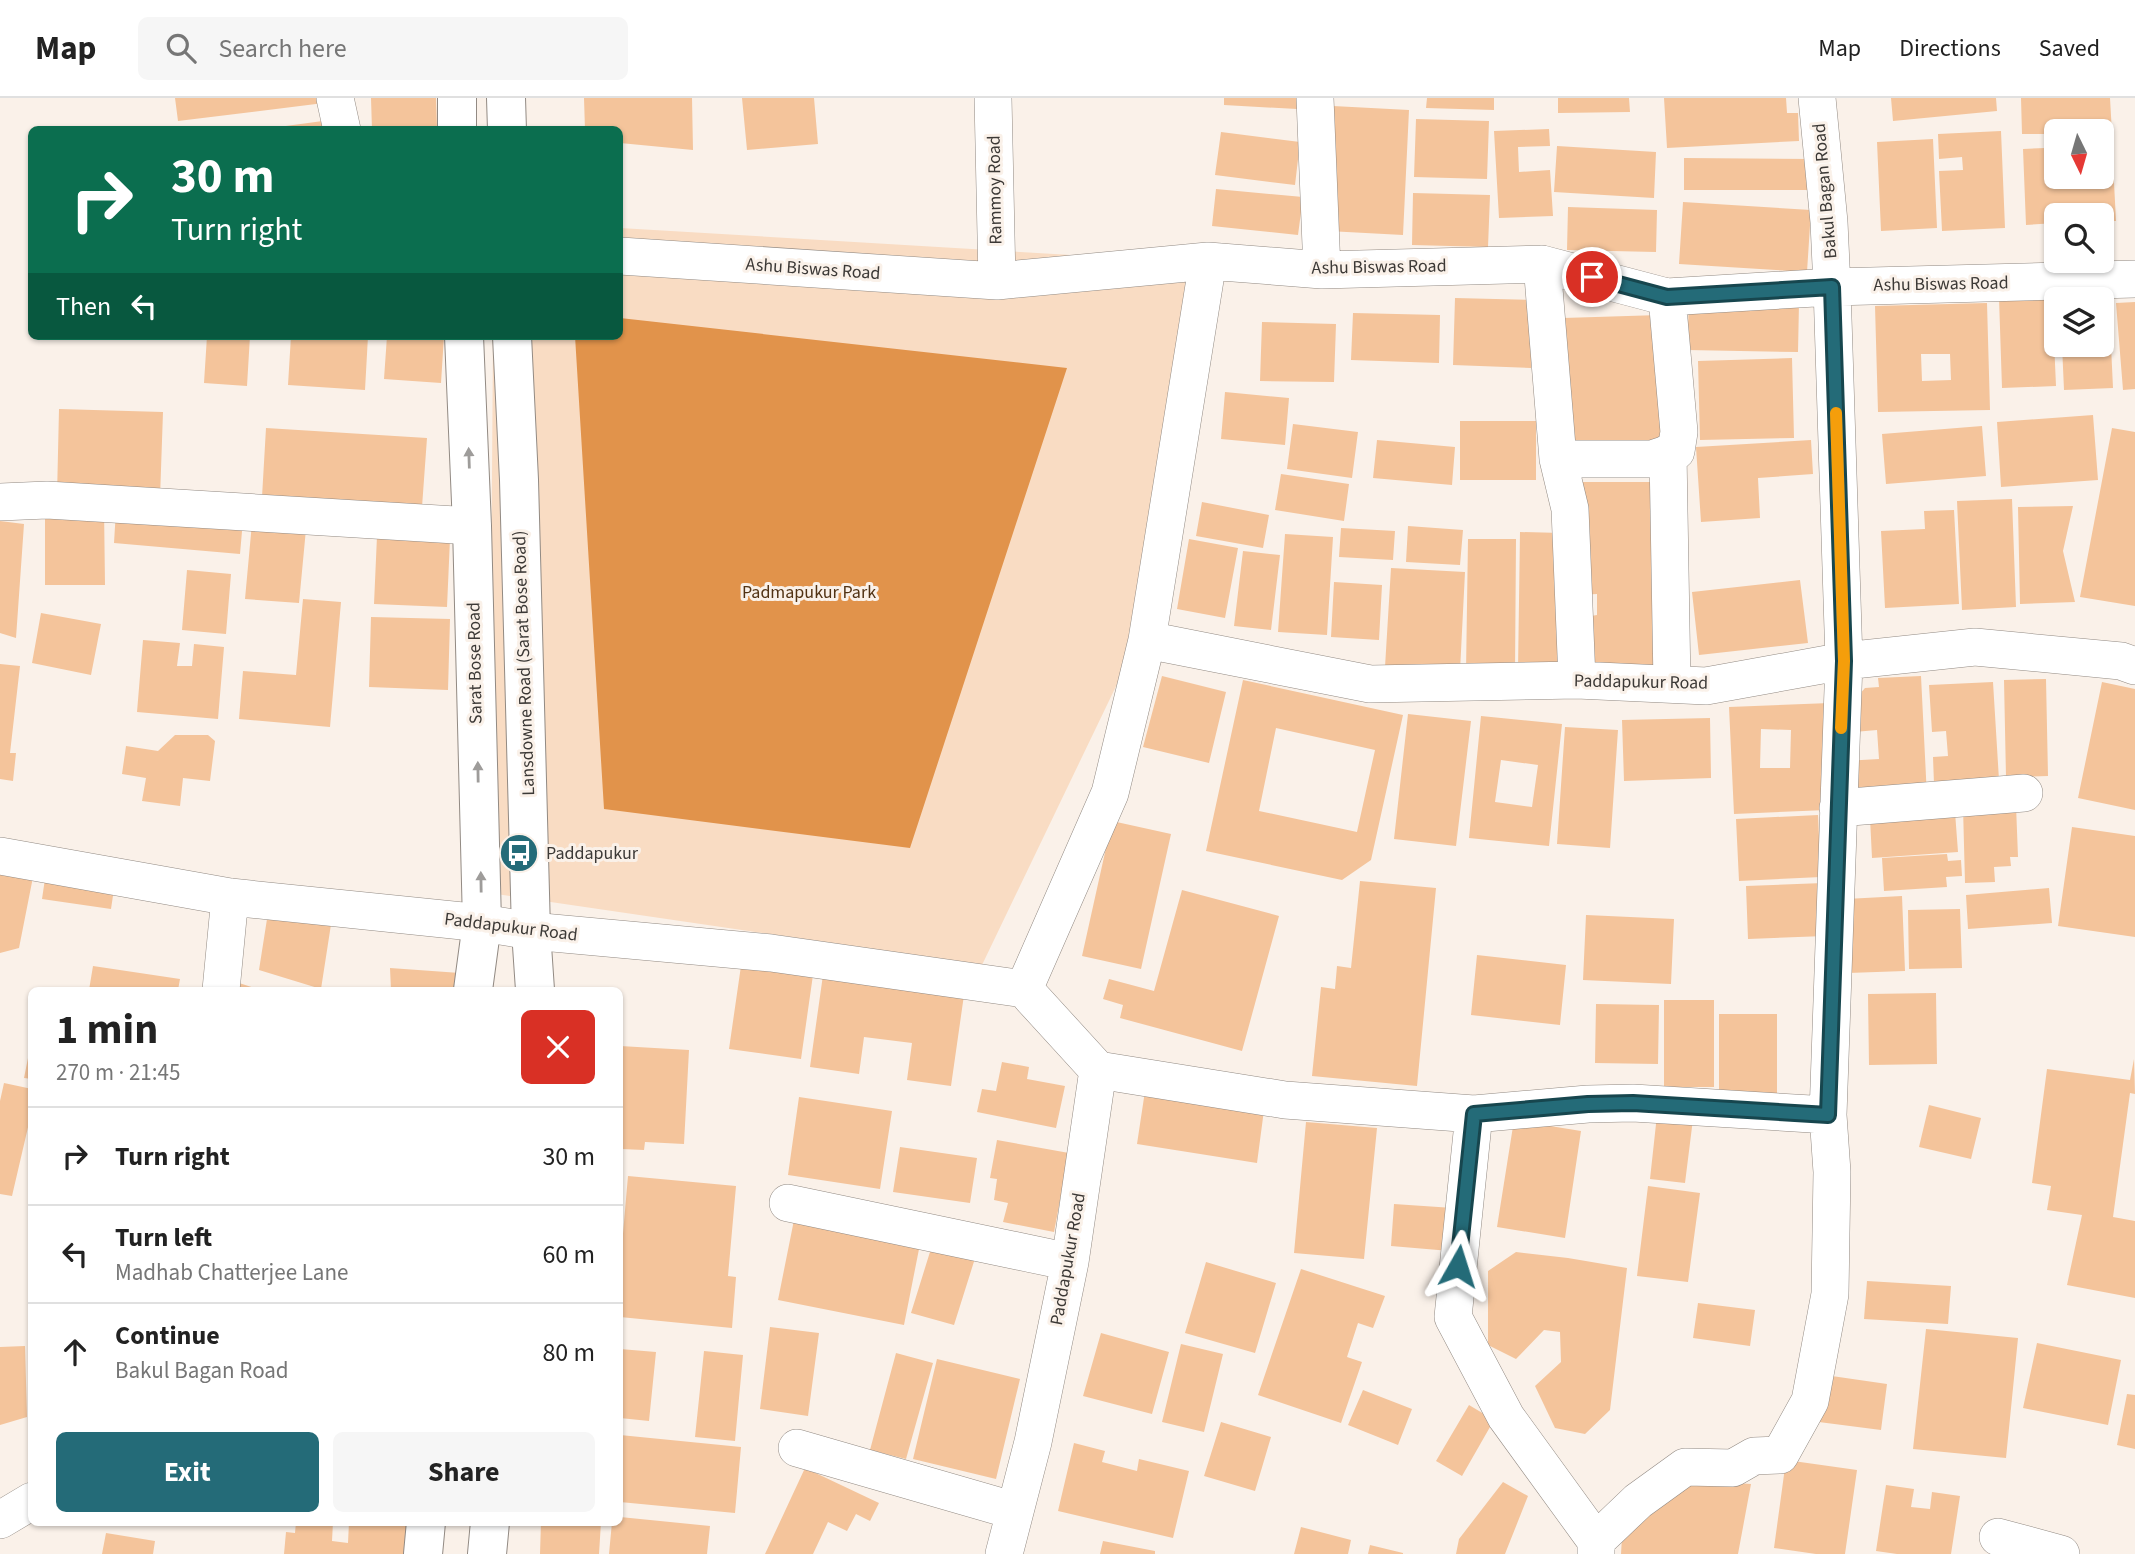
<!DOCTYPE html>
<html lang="en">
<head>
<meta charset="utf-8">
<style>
	:root { --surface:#fff; --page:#f6f6f6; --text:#222; --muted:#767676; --line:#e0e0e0; --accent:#246b78 }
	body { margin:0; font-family:"Source Sans 3",sans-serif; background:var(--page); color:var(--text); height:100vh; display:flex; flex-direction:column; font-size:26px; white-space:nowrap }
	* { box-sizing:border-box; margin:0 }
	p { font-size:23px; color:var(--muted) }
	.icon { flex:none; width:38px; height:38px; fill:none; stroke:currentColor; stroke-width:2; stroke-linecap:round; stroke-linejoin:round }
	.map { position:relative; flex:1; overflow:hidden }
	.side { position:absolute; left:28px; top:889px; width:595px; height:539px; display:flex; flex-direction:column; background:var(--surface); border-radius:10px; box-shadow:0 2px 5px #0004 }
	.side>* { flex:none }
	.hud { position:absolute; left:28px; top:28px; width:595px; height:214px; border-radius:10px; box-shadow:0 2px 5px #0004; background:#0b6e4f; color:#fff; overflow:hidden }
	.needle { width:46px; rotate:175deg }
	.buttons { position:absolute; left:2044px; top:21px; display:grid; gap:14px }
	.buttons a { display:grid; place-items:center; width:70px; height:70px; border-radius:10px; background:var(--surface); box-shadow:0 2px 5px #0004; font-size:35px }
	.pin { position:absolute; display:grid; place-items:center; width:60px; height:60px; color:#fff; margin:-30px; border:4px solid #fff; border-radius:50%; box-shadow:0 2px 7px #0007 }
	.me { position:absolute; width:77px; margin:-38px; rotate:6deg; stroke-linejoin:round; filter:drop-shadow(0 0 5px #0008) }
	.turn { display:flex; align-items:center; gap:24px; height:147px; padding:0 28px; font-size:32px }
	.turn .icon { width:91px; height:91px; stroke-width:2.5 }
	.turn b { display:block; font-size:49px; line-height:60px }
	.then { display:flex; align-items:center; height:66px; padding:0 28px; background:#0003; gap:14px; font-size:26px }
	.round { display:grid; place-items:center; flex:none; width:74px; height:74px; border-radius:10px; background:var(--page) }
	.headline { display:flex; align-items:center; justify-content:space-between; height:119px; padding:0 28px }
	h1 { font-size:42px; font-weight:700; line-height:52px }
	.cta { display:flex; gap:14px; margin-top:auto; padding:14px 28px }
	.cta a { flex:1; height:80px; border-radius:10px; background:var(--accent); color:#fff; font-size:28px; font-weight:700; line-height:80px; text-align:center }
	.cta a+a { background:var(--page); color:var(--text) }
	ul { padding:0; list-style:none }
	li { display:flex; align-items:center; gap:21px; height:98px; padding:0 28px; border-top:2px solid var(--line) }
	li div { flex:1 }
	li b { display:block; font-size:26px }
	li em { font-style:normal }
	header { display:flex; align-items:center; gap:42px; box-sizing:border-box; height:98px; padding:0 35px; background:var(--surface); border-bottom:2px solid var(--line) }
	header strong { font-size:33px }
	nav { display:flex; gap:38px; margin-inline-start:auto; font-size:24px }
	.search { width:490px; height:63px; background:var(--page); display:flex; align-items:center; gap:18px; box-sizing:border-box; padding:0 24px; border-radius:10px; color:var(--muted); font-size:26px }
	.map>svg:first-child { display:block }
</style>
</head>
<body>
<header>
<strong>Map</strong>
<div class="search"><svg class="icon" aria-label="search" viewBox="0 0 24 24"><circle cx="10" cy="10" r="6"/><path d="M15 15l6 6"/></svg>Search here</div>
<nav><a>Map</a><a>Directions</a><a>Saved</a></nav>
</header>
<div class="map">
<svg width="2135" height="1456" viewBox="0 0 2135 1456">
	<rect width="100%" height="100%" fill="#faf1e9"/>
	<!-- green -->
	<path fill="#f9dcc3" d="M620,130L1205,165L1132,555L982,867L489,795L493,238H620Z"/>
	<!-- water -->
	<path fill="#e1934b" d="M620,220L1067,270L910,750L604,711L575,238H620Z"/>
	<!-- building -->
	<path fill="#f4c49b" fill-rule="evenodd" d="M175,0H323L324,5L178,23Z
		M371,0H436L437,29L434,32H372Z
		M584,0H692L693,52L620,45V32H585Z
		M742,0H814L818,46L747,52Z
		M1224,0H1298L1297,11L1224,7Z
		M1427,0H1494V12L1426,10Z
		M1558,0H1629L1630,14L1558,15Z
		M1664,0H1786L1787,15H1798L1799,43L1667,50Z
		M1891,0H1996L1997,13L1893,23Z
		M2021,0H2110L2112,35L2056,33V79H2102V46H2112L2116,123H2102V117H2056V125L2026,127L2023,51L2045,50L2044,36H2022Z
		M1333,8L1409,12L1403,137L1328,133Z
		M1416,21L1489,23L1487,81L1414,79Z
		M330,22L331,32H271V30Z
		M1549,31L1550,48L1518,49L1519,74L1550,72L1553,118L1499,120L1494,33Z
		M2001,33L2005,130L1942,133L1939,73L1963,72L1962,59L1939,61L1938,36Z
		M1221,34L1300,44L1295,87L1215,77Z
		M1933,41L1937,130L1881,133L1877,44Z
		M1557,48L1656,54L1654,100L1554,94Z
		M1684,60L1812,61V92H1684Z
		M1216,91L1303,99L1298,137L1212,128Z
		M1413,95L1490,97L1488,149L1412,147Z
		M1683,104L1811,112L1807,174L1679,166Z
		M1568,109L1657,112L1656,154L1567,152Z
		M2052,198L2056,288L2002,290L1999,200Z
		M1455,200L1534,202L1531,270L1453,267Z
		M1689,204L1799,205L1798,254L1687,252Z
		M2135,204V291L2123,292L2116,205Z
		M1987,205L1990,312L1878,314L1875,208ZM1921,256H1950L1951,282L1922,283Z
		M2102,205H2109L2113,290L2064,292L2062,247H2102Z
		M1353,215L1440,217L1439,265L1351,262Z
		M1660,217L1664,350L1566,352L1563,220Z
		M1262,224L1336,226L1334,284L1260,283Z
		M207,238H250L247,288L204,285Z
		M291,238H368L365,292L288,287Z
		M387,238H444L441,285L384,281Z
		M1792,260L1794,340L1700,342L1698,263Z
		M1225,294L1289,300L1285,347L1221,341Z
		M59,311L163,314L160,400L57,398Z
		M2093,317L2098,382L2001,389L1997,324Z
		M1460,323H1536V382H1460Z
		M1293,326L1358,334L1352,380L1287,371Z
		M1982,328L1986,378L1886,386L1882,336Z
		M266,330L427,340L422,409L262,399Z
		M2112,330L2135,334V508L2080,499Z
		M1377,342L1455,349L1452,387L1373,380Z
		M1811,342L1813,376L1758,380L1760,420L1701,424L1696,349Z
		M1281,376L1349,386L1344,423L1275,412Z
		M1576,384H1658L1661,567L1593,568L1591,518L1597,517V496L1579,497Z
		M2012,401L2016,509L1962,512L1957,403Z
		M1202,404L1269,417L1263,450L1196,438Z
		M2073,408L2063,453L2075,504L2020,506L2018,409Z
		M104,409L105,487H45V410Z
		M116,412L243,422L240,456L114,445Z
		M1954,412L1959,506L1885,510L1881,433L1925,431L1924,413Z
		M0,423L24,426L16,540L0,535Z
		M252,425L306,431L299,505L245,501Z
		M1408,428L1463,432L1460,467L1406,464Z
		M1341,430L1395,433L1393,462L1339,459Z
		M1520,434L1562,435L1560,572H1518Z
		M1285,436L1333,439L1327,537L1278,534Z
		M377,438L450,441L447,509L374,506Z
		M1189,441L1238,450L1225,520L1177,511Z
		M1468,441H1516L1515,574H1466Z
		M1243,453L1280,457L1271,532L1234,528Z
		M1391,470L1465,474L1460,573L1385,569Z
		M187,472L231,476L226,536L182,532Z
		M1800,482L1808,545L1699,557L1692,494Z
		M1334,484L1382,487L1379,542L1331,539Z
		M303,501L341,504L330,629L239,621L243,573L296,577Z
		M41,515L101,526L91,577L32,565Z
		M371,519L450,521L448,592L369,589Z
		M143,542L180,545L177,568H192L194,546L224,549L218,621L137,614Z
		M0,566L20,568L10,655H16L13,683L0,681Z
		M1162,578L1226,594L1209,665L1143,649Z
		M1921,578L1927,699L1846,703L1844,663L1879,661L1877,632L1854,634L1852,605L1865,590L1879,589L1878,580Z
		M2046,581L2048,678L2006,679L2004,582Z
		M1243,582L1403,617L1371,762L1342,782L1206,753ZM1276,630L1375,652L1357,734L1259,713Z
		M1993,584L1999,682L1934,686L1933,659L1948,658L1946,633L1932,634L1929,587Z
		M2102,584L2135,591V712L2078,700Z
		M1830,605L1827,712L1734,716L1729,609ZM1761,631L1791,632L1790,670H1760Z
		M1408,616L1471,623L1456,748L1394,741Z
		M1481,618L1562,626L1549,748L1469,740ZM1501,662L1538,667L1532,709L1495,704Z
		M1710,620L1711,680L1624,683L1622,622Z
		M1565,629L1618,632L1610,750L1557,746Z
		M175,637H208L215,643L210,683L183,680L180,708L142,703L146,680L122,676L126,648L158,653Z
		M2016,707L2018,759H2010L2011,768L1994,769L1995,784L1965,785L1963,709Z
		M1955,714L1958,754L1872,760L1870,720Z
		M1818,717L1821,779L1739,783L1736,721Z
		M1112,723L1171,736L1141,871L1082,858Z
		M2072,729L2135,738V839L2058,828Z
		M49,754L118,764L111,811L42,801Z
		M1947,756L1948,763L1961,762L1962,778L1946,779L1947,789L1884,793L1882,760Z
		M0,771L33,779L19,850L0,855Z
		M1360,783L1436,790L1417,988L1312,978L1321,889L1335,891L1337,868L1351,870Z
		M1823,785L1825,838L1748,841L1746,788Z
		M2049,790L2052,825L1968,831L1966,797Z
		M1182,792L1279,818L1242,953L1120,920L1123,907L1103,901L1109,881L1154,893Z
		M1902,798L1905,873L1848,875L1846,801Z
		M1960,811L1962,870L1909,871L1908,812Z
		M1586,817L1674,821L1671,886L1583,882Z
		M332,820L321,891L259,872L267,821Z
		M1477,857L1566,867L1560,927L1471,917Z
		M742,861L814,870L801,961L729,951Z
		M93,868L180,881L178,892H89Z
		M390,870L460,875L458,892H391Z
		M823,877L964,897L951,988L907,982L912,945L864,939L859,976L810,969Z
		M236,884L261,892H233Z
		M1936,895L1937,966L1869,967L1868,896Z
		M1664,902H1714V989H1664Z
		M1596,906L1659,907L1658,966L1595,965Z
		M1719,916H1777V999L1719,998Z
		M620,948L689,952L684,1046L645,1044L644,1052L621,1051Z
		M30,950H32V981L24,980Z
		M2134,961L2135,996L2130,995L2113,1119L2135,1123V1200L2067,1187L2082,1117L2047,1112L2051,1088L2032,1085L2047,971L2130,982Z
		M1002,964L1029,969L1027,981L1065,988L1056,1030L977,1014L982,991L996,993Z
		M4,985L32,991V1012L12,1098L0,1096V1003Z
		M1145,993L1264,1012L1257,1065L1137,1046Z
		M799,999L892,1013L880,1091L788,1077Z
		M1929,1007L1981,1020L1971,1061L1919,1049Z
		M1657,1017L1693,1021L1685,1085L1650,1081Z
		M1514,1022L1581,1033L1565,1140L1497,1129Z
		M1306,1024L1377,1030L1364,1161L1294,1155Z
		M997,1042L1069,1055L1054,1134L1003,1124L1008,1105L994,1102L997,1081L990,1080Z
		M900,1049L977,1060L970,1105L893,1094Z
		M628,1078L736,1088L728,1178L736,1179L732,1230L620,1219V1170Z
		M1648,1088L1700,1095L1688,1184L1637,1178Z
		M1394,1106L1453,1110L1450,1153L1391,1148Z
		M794,1122L920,1146L904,1227L778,1202Z
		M934,1141L977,1154L954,1227L911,1215Z
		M1516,1154L1568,1160L1627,1170L1610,1312L1585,1336L1555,1330L1535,1288L1561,1264L1560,1234L1544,1232L1516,1261L1488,1247V1173Z
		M1206,1164L1276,1185L1255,1255L1185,1235Z
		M1301,1171L1385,1198L1373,1230L1358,1225L1347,1259L1362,1264L1341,1325L1258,1297Z
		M1867,1183L1951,1188L1948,1226L1864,1221Z
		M1698,1205L1755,1212L1750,1248L1693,1240Z
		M770,1229L819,1235L808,1318L760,1311Z
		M1926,1231L2018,1240L2006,1360L1913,1351Z
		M1101,1235L1169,1254L1152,1316L1083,1298Z
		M2037,1245L2121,1262L2108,1327L2023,1310Z
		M1181,1246L1223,1256L1204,1334L1162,1324Z
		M25,1248L27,1319L0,1327V1249Z
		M620,1251L656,1254L649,1323L620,1320Z
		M704,1253L743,1257L735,1343L695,1339Z
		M896,1255L933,1265L906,1361L870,1352Z
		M937,1261L1020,1281L996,1381L913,1361Z
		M1818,1276L1887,1286L1881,1332L1811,1323Z
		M1363,1292L1412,1311L1398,1347L1348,1327Z
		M2127,1296L2135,1297V1351L2117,1347Z
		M1469,1307L1494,1322L1462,1378L1436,1363Z
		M1221,1324L1271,1339L1255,1393L1204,1378Z
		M620,1337L741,1349L735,1415L620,1404Z
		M1074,1345L1105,1353L1102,1364L1137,1373L1139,1361L1189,1373L1173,1440L1058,1413Z
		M1786,1362L1857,1372L1845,1456H1816L1774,1450Z
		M805,1370L879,1405L870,1423L856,1416L847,1433L828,1424L813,1456H765Z
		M1689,1382L1751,1386L1738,1456H1621L1622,1439Z
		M1503,1384L1528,1398L1505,1456H1456L1459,1441Z
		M1886,1387L1914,1391L1911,1409L1930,1411L1932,1394L1960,1398L1951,1456H1897L1876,1453Z
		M620,1419L710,1428L707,1456H609L612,1424H620Z
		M296,1424H333L332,1443L348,1445L349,1424H409L408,1456H284L286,1434L295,1435Z
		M541,1424H601L599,1456H540Z
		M1301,1429L1351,1442L1348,1456H1294Z
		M106,1435L155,1443L153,1456H102Z
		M1103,1443L1155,1453V1456H1100Z
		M1370,1447L1403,1455V1456H1368Z"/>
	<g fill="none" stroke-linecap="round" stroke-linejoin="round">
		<!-- street casing -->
		<g stroke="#928a83" stroke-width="38">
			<path id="street" d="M335,0L342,32
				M993,0L997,183
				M1315,0L1322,172
				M620,158L997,183L1208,163L1322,172L1542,166L1667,199L1832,189L2135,181
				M1542,166L1558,361L1570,411L1577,582
				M1668,355L1672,586
				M1558,361H1652L1676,353L1679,334L1667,199
				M0,404L47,402L472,428
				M1147,542L1370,586L1577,582L1706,588L1844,563L1975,549L2121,563L2135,568
				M1838,710L2024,695
				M0,758L230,799L482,825L531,833L771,855L1024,891L1110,695L1147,542L1208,163
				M221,892L230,799
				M1098,972L1285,1002L1474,1016L1588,1006L1633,1005L1828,1017
				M1474,1016L1453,1219L1506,1319L1596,1443V1456
				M788,1105L1070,1164
				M797,1350L1015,1413
				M0,1422L32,1403
				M1998,1439L2061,1456
				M1596,1443L1638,1403L1685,1369L1733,1370L1754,1358L1780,1357L1810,1303L1830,1196L1832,1074L1828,1017L1844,563L1832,189L1829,124L1817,0
				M1004,1456L1033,1344L1070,1164L1098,972L1024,891"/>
		</g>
		<!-- secondary casing -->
		<g stroke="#928a83" stroke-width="40">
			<path id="secondary" d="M457,0V32
				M506,0L507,32
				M464,238L472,428L482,825L473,892
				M512,238L519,382L531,833L535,892
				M423,1456L426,1424
				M487,1456L490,1424"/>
		</g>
		<!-- street -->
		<use href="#street" stroke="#fff" stroke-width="37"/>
		<!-- secondary -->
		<use href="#secondary" stroke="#fff" stroke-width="38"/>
	</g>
	<!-- one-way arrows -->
	<defs><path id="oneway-solid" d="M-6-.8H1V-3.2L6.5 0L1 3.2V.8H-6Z" transform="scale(1.75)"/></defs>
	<g fill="#9e9c9a">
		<use href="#oneway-solid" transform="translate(469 360) rotate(-92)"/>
		<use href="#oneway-solid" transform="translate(478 674) rotate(-91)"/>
		<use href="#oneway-solid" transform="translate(481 784) rotate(-91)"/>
	</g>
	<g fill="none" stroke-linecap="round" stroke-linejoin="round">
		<!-- route casing -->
		<g stroke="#17464e" stroke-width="18">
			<path id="route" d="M1458,1168L1474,1016L1588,1006L1633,1005L1828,1017L1844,563L1832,189L1667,199L1592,179"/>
		</g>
		<!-- route -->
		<use href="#route" stroke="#246b78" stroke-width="12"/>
		<!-- slow -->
		<path stroke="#f59e0b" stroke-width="12" d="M1836,315L1844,563L1841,630"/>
	</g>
	<!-- icons -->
	<defs>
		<g id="bus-disc" transform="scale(2.0125)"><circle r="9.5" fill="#246b78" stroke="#faf1e9"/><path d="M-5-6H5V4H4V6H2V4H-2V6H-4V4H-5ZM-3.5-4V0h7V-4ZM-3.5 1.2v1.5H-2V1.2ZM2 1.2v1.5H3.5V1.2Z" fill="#fff"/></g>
	</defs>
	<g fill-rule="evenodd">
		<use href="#bus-disc" x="519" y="755"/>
	</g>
	<g text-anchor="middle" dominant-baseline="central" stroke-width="6" stroke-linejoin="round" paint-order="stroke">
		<!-- street labels -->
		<g font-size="18" fill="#3c3936" stroke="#faf1e9">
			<text transform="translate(995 92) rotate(-91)">Rammoy Road</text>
			<text transform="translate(1825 93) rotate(-95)">Bakul Bagan Road</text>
			<text transform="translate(1379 169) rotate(-1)">Ashu Biswas Road</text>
			<text transform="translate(813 171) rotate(4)">Ashu Biswas Road</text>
			<text transform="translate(1941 186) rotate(-1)">Ashu Biswas Road</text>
			<text transform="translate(475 565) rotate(-91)">Sarat Bose Road</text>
			<text transform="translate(524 565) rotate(-92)">Lansdowne Road (Sarat Bose Road)</text>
			<text transform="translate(1641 584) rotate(1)">Paddapukur Road</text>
			<text transform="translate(511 829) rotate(7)">Paddapukur Road</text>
			<text transform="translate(1068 1161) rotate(-80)">Paddapukur Road</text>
		</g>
		<!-- park labels -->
		<g font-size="18" fill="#513213" stroke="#faf1e9">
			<text x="809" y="494">Padmapukur Park</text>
		</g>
		<!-- poi labels -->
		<g font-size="18" fill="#3c3936" stroke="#faf1e9" text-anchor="start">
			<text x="546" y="755">Paddapukur</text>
		</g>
	</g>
</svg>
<div class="buttons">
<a><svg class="needle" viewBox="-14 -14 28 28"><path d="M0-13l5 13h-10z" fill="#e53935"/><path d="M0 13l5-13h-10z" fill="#767676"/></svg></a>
<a><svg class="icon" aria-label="search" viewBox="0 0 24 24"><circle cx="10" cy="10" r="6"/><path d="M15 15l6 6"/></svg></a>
<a><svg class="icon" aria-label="layers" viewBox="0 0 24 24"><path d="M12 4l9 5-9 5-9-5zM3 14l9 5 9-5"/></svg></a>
</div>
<div class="pin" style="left:1592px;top:179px;background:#d93025"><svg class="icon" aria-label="arrive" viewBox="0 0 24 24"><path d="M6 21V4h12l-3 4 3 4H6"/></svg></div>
<svg class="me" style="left:1458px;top:1168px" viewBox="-20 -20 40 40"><path d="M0-17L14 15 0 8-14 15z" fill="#246b78" stroke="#fff" stroke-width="4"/></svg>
<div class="hud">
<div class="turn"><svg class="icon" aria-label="right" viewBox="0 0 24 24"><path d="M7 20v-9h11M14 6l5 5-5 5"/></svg><div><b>30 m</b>Turn right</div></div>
<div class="then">Then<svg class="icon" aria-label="left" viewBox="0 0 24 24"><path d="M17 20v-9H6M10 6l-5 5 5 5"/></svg></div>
</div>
<section class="side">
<div class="headline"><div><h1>1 min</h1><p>270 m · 21:45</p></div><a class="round" style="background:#d93025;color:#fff"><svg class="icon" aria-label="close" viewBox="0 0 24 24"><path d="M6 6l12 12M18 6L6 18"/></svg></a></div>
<ul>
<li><svg class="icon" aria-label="right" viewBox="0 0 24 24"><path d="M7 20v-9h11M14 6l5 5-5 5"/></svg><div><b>Turn right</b></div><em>30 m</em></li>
<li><svg class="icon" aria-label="left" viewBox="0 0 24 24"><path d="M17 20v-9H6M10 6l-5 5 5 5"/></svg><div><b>Turn left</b><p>Madhab Chatterjee Lane</p></div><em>60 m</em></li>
<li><svg class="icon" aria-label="ahead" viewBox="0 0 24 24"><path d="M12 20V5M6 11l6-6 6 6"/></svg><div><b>Continue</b><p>Bakul Bagan Road</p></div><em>80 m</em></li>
</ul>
<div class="cta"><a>Exit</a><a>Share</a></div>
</section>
</div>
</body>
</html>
